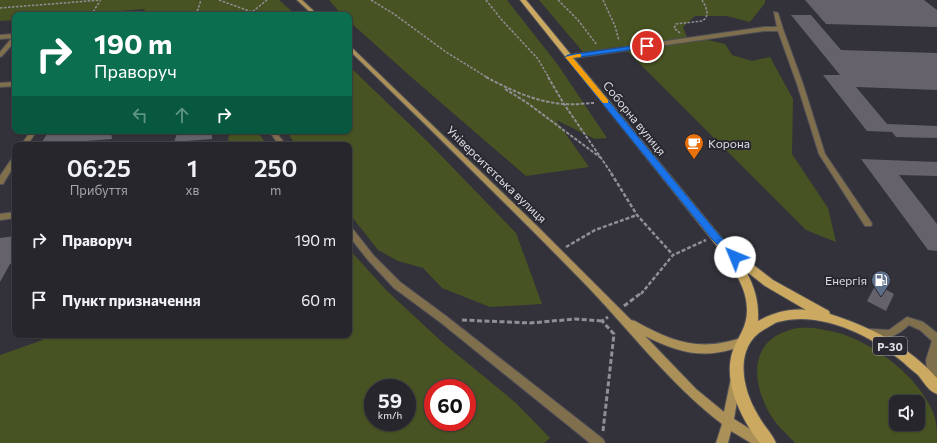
<!DOCTYPE html>
<html lang="uk">
<head>
<meta charset="utf-8">
<style>
	:root { --surface:#26262c; --page:#323238; --text:#f1f3f6; --muted:#a4a5a9; --line:#424348 }
	body { margin:0; font-family:Commissioner,sans-serif; background:var(--page); color:var(--text); height:100vh; display:flex; flex-direction:column; font-size:15px; white-space:nowrap }
	* { box-sizing:border-box; margin:0 }
	p { font-size:13px; color:var(--muted) }
	.icon { flex:none; width:22px; height:22px; fill:none; stroke:currentColor; stroke-width:2; stroke-linecap:round; stroke-linejoin:round }
	.map { position:relative; flex:1; overflow:hidden }
	.panel { position:absolute; left:12px; top:142px; width:340px; height:196px; display:flex; flex-direction:column; background:var(--surface); border-radius:8px; box-shadow:0 1px 3px #0004,0 0 0 1px var(--line) }
	.panel>* { flex:none }
	.top-card { position:absolute; left:12px; top:12px; width:340px; height:122px; border-radius:8px; box-shadow:0 1px 3px #0004,0 0 0 1px var(--line); background:#0b6e4f; color:#fff; overflow:hidden }
	.fabs { position:absolute; left:889px; top:395px; display:grid; gap:8px }
	.fabs a { display:grid; place-items:center; width:36px; height:36px; border-radius:8px; background:var(--surface); box-shadow:0 1px 3px #0004,0 0 0 1px var(--line); font-size:20px }
	.speed { position:absolute; left:364px; top:379px; display:flex; gap:8px; font-size:20px; font-weight:700; text-align:center }
	.speed>* { display:grid; place-content:center; width:52px; height:52px; border-radius:50%; background:var(--surface); box-shadow:0 1px 3px #0004,0 0 0 1px var(--line); line-height:1 }
	.speed small { font-size:10px; font-weight:400 }
	.speed .limit { border:6px solid #d22; background:#fff; color:#111 }
	.pin { position:absolute; display:grid; place-items:center; width:34px; height:34px; color:#fff; margin:-17px; border:2px solid #fff; border-radius:50%; box-shadow:0 1px 4px #0007 }
	.me { position:absolute; width:44px; margin:-22px; rotate:315deg; stroke-linejoin:round; filter:drop-shadow(0 0 3px #0008) }
	.turn { display:flex; align-items:center; gap:14px; height:84px; padding:0 16px; font-size:18px }
	.turn .icon { width:52px; height:52px; stroke-width:2.5 }
	.turn b { display:block; font-size:28px; line-height:34px }
	.lanes { display:flex; align-items:center; height:38px; padding:0 16px; background:#0003; justify-content:center; gap:20px; direction:ltr }
	.lanes .off { opacity:.35 }
	.eta { display:flex; justify-content:space-evenly; align-items:center; height:68px; text-align:center }
	.eta b { font-size:24px; font-weight:600; line-height:28px }
	ul { padding:0; list-style:none }
	li { display:flex; align-items:center; gap:12px; height:60px; padding:0 16px }
	li div { flex:1 }
	li b { display:block; font-size:15px }
	li em { font-style:normal }
	.map>svg:first-child { display:block }
</style>
</head>
<body>
<div class="map">
<svg width="937" height="443" viewBox="0 0 937 443">
	<rect width="100%" height="100%" fill="#33323a"/>
	<!-- green -->
	<path fill="#475322" fill-rule="evenodd" d="M0,0H279L296,15H142L145,9L74,15H15V20L0,21Z
		M329,0H507L558,65L607,138L595,139L556,120L589,167L526,176L410,76L349,21V15H342Z
		M539,0H765V3L750,22L727,16H695L683,27L687,37H694L725,44L732,55L752,61L770,57L793,99L792,154L828,208L836,242L806,230L622,46L583,52Z
		M349,66L428,142L516,233L542,304L490,307L442,288L423,268L398,261L378,250L349,213V145H296L286,131H349Z
		M230,131H257L267,145H227Z
		M349,249L386,290L442,342L516,403L550,438L544,443H0V355L40,341L49,335H349ZM373,388H407V422H373ZM433,388H467V422H433Z
		M814,328C823,330 833,331 842,334C879,347 917,376 933,412C937,422 937,433 937,443H795C789,436 782,430 776,423C753,392 744,343 790,330C797,327 807,328 814,328ZM896,402H918V424H896Z"/>
	<!-- building -->
	<path fill="#65626c" d="M805,0H924L937,10V27L826,24Z
		M791,15H811L841,50L937,53V90L856,87L887,124L937,126V138L896,137L892,132L867,131L823,75H840Z
		M49,131H111L112,139L86,141L84,145H40Z
		M178,131H212V139L174,142Z
		M861,159L937,162V176L899,175L937,224V251L928,250Z
		M15,236V263L10,264L0,282V238Z
		M876,284L894,294L886,311L867,301Z"/>
	<g fill="none" stroke-linecap="round" stroke-linejoin="round">
		<!-- lane casing -->
		<g stroke="#525158" stroke-width="2">
			<path id="lane" d="M774,12L778,13L783,29L803,84L825,154L871,222L872,224L871,226H865L819,154L797,84L778,31H764L568,59L565,57L568,55L764,27H777Z
				M15,34V41L2,56L0,57V52L12,38L0,39V35Z
				M15,82V86L0,87V83Z
				M31,131H37L27,145H21Z
				M269,131H275L286,145H279Z
				M13,157H15V164L3,184H0V176Z
				M15,212V218L0,220V214Z
				M349,227L352,228L374,256L400,282L446,316L603,439L605,443H590L440,322L394,288L368,260L349,236Z
				M907,317L923,322L937,333V388L934,389L930,387L929,384L926,360L932,341L920,330L909,325C896,337 883,342 867,336L865,333L867,330L870,329L889,330Z"/>
		</g>
		<!-- secondary casing -->
		<g stroke="#525158" stroke-width="2">
			<path id="secondary" d="M297,0H302L318,15H313Z
				M349,45L536,225L631,320L635,321C674,343 701,352 744,337L747,338L749,341L747,344C708,360 683,355 645,336L696,389L724,412L730,383L731,380L735,378L739,380L740,383L734,419L766,439L768,443H751L731,431L728,443H716L722,424C671,385 631,332 587,286C509,206 429,128 349,50Z"/>
		</g>
		<!-- primary casing -->
		<g stroke="#525158" stroke-width="2">
			<path id="primary" d="M520,0H526L734,253L739,254L773,280L829,311L830,314C871,327 908,346 937,378V394C928,391 924,382 918,375C913,371 908,367 904,363C872,336 821,310 778,322C774,323 769,327 765,329C733,347 742,389 758,415C763,425 772,433 776,443H760C741,419 722,381 733,350C739,335 747,327 747,310C747,289 735,272 724,255ZM746,271L765,286L806,310C789,308 773,313 758,321C759,302 755,288 746,271Z"/>
		</g>
		<!-- path-far3 -->
		<path stroke="#908f96" stroke-width="1.5" stroke-dasharray="2.5 1.5" stroke-linecap="butt" d="M219,0L252,12
			M371,0L394,14L446,52L488,78
			M486,0L501,19L538,59L549,78
			M558,0L578,20L597,45
			M603,0L615,26L619,41
			M0,8L101,0
			M91,15L100,1
			M196,15L201,0
			M247,15L252,12
			M253,15L252,12L267,0
			M680,33L674,28L676,24L702,21C711,16 706,7 702,0"/>
		<!-- path-far2 -->
		<path stroke="#908f96" stroke-width="2" stroke-dasharray="3.5 1.5" stroke-linecap="butt" d="M486,77C510,90 538,103 566,104C575,105 585,103 594,103
			M548,77L564,104L612,174
			M505,89L526,102L601,158"/>
		<!-- path-far1 -->
		<path stroke="#908f96" stroke-width="2.5" stroke-dasharray="4 2" stroke-linecap="butt" d="M611,173L637,215L673,255
			M566,247L595,230L637,215
			M641,294L673,255L706,240"/>
		<!-- path -->
		<path stroke="#908f96" stroke-width="3" stroke-dasharray="5 2.5" stroke-linecap="butt" d="M624,306L641,293
			M462,320L530,323L575,319L602,321
			M603,431L614,334L602,321L608,317"/>
		<!-- lane -->
		<use href="#lane" fill="#806f4d" fill-rule="evenodd"/>
		<!-- secondary -->
		<use href="#secondary" fill="#ab9058" fill-rule="evenodd"/>
		<!-- primary -->
		<use href="#primary" fill="#cca960" fill-rule="evenodd"/>
	</g>
	<!-- route -->
	<path fill="#1a73e8" stroke="#114b97" d="M647,44L650,46V47L573,58L718,234L738,255L740,257L738,260H732L712,239L565,57L568,55Z"/>
	<!-- slow -->
	<path fill="#f59e0b" d="M578,54H581V57L573,58L608,100V103H603L565,57Z"/>
	<!-- icons -->
	<defs>
		<g id="cafe-pin" transform="scale(1)"><path d="M0 17L-7.5 6A9.5 9.5 0 1 1 7.5 6Z" fill="#e8710a" stroke="#292830"/><path d="M-5.5-4.5H6V0H3Q3 3.5 0 3.5H-2.5Q-5.5 3.5-5.5 0ZM3-3.2v2h1.7v-2ZM-6 4.5H4V6H-6Z" fill="#fff"/></g>
		<g id="fuel-pin" transform="scale(1)"><path d="M0 17L-7.5 6A9.5 9.5 0 1 1 7.5 6Z" fill="#5c6f8a" stroke="#292830"/><path d="M-5.5-6h7V0h2V4h1.3V-2.5L3-4.5l.8-.8L6-3V5H2.5V1h-1V6h-7ZM-4.2-4.7v3.2H.2V-4.7Z" fill="#fff"/></g>
	</defs>
	<g fill-rule="evenodd">
		<use href="#cafe-pin" x="694" y="143"/>
		<use href="#fuel-pin" x="881" y="280"/>
	</g>
	<g text-anchor="middle" dominant-baseline="central" stroke-width="4" stroke-linejoin="round" paint-order="stroke">
		<!-- shield labels -->
		<rect fill="#292830" stroke="#a7a7ad" stroke-width="1" x="873" y="337" width="34" height="18" rx="3"/>
		<g font-size="11" font-weight="bold" fill="#dddde3">
			<text x="890" y="346">Р-30</text>
		</g>
		<!-- street labels -->
		<g font-size="12" fill="#dddde3" stroke="#292830">
			<text transform="translate(635 118) rotate(51)">Соборна вулиця</text>
			<text transform="translate(497 174) rotate(44)">Університетська вулиця</text>
		</g>
		<!-- poi labels -->
		<g font-size="12" fill="#dddde3" stroke="#292830" text-anchor="start">
			<text x="708" y="143">Корона</text>
			<text x="867" y="280" text-anchor="end">Енергія</text>
		</g>
	</g>
</svg>
<div class="fabs">
<a><svg class="icon" aria-label="sound" viewBox="0 0 24 24"><path d="M4 9h4l5-4v14l-5-4H4zM17 9q2 3 0 6"/></svg></a>
</div>
<div class="speed"><div>59<small>km/h</small></div><div class="limit">60</div></div>
<div class="pin" style="left:647px;top:46px;background:#d93025"><svg class="icon" aria-label="arrive" viewBox="0 0 24 24"><path d="M6 21V4h12l-3 4 3 4H6"/></svg></div>
<svg class="me" style="left:735px;top:257px" viewBox="-20 -20 40 40"><circle r="19" fill="#fff"/><path d="M0-13L10 11 0 6-10 11z" fill="#1a73e8"/></svg>
<div class="top-card">
<div class="turn"><svg class="icon" aria-label="right" viewBox="0 0 24 24"><path d="M7 20v-9h11M14 6l5 5-5 5"/></svg><div><b>190 m</b>Праворуч</div></div>
<div class="lanes"><svg class="icon off" aria-label="left" viewBox="0 0 24 24"><path d="M17 20v-9H6M10 6l-5 5 5 5"/></svg><svg class="icon off" aria-label="ahead" viewBox="0 0 24 24"><path d="M12 20V5M6 11l6-6 6 6"/></svg><svg class="icon" aria-label="right" viewBox="0 0 24 24"><path d="M7 20v-9h11M14 6l5 5-5 5"/></svg></div>
</div>
<section class="panel">
<div class="eta">
<div><b>06:25</b><p>Прибуття</p></div>
<div><b>1</b><p>хв</p></div>
<div><b>250</b><p>m</p></div>
</div>
<ul>
<li><svg class="icon" aria-label="right" viewBox="0 0 24 24"><path d="M7 20v-9h11M14 6l5 5-5 5"/></svg><div><b>Праворуч</b></div><em>190 m</em></li>
<li><svg class="icon" aria-label="arrive" viewBox="0 0 24 24"><path d="M6 21V4h12l-3 4 3 4H6"/></svg><div><b>Пункт призначення</b></div><em>60 m</em></li>
</ul>
</section>
</div>
</body>
</html>
